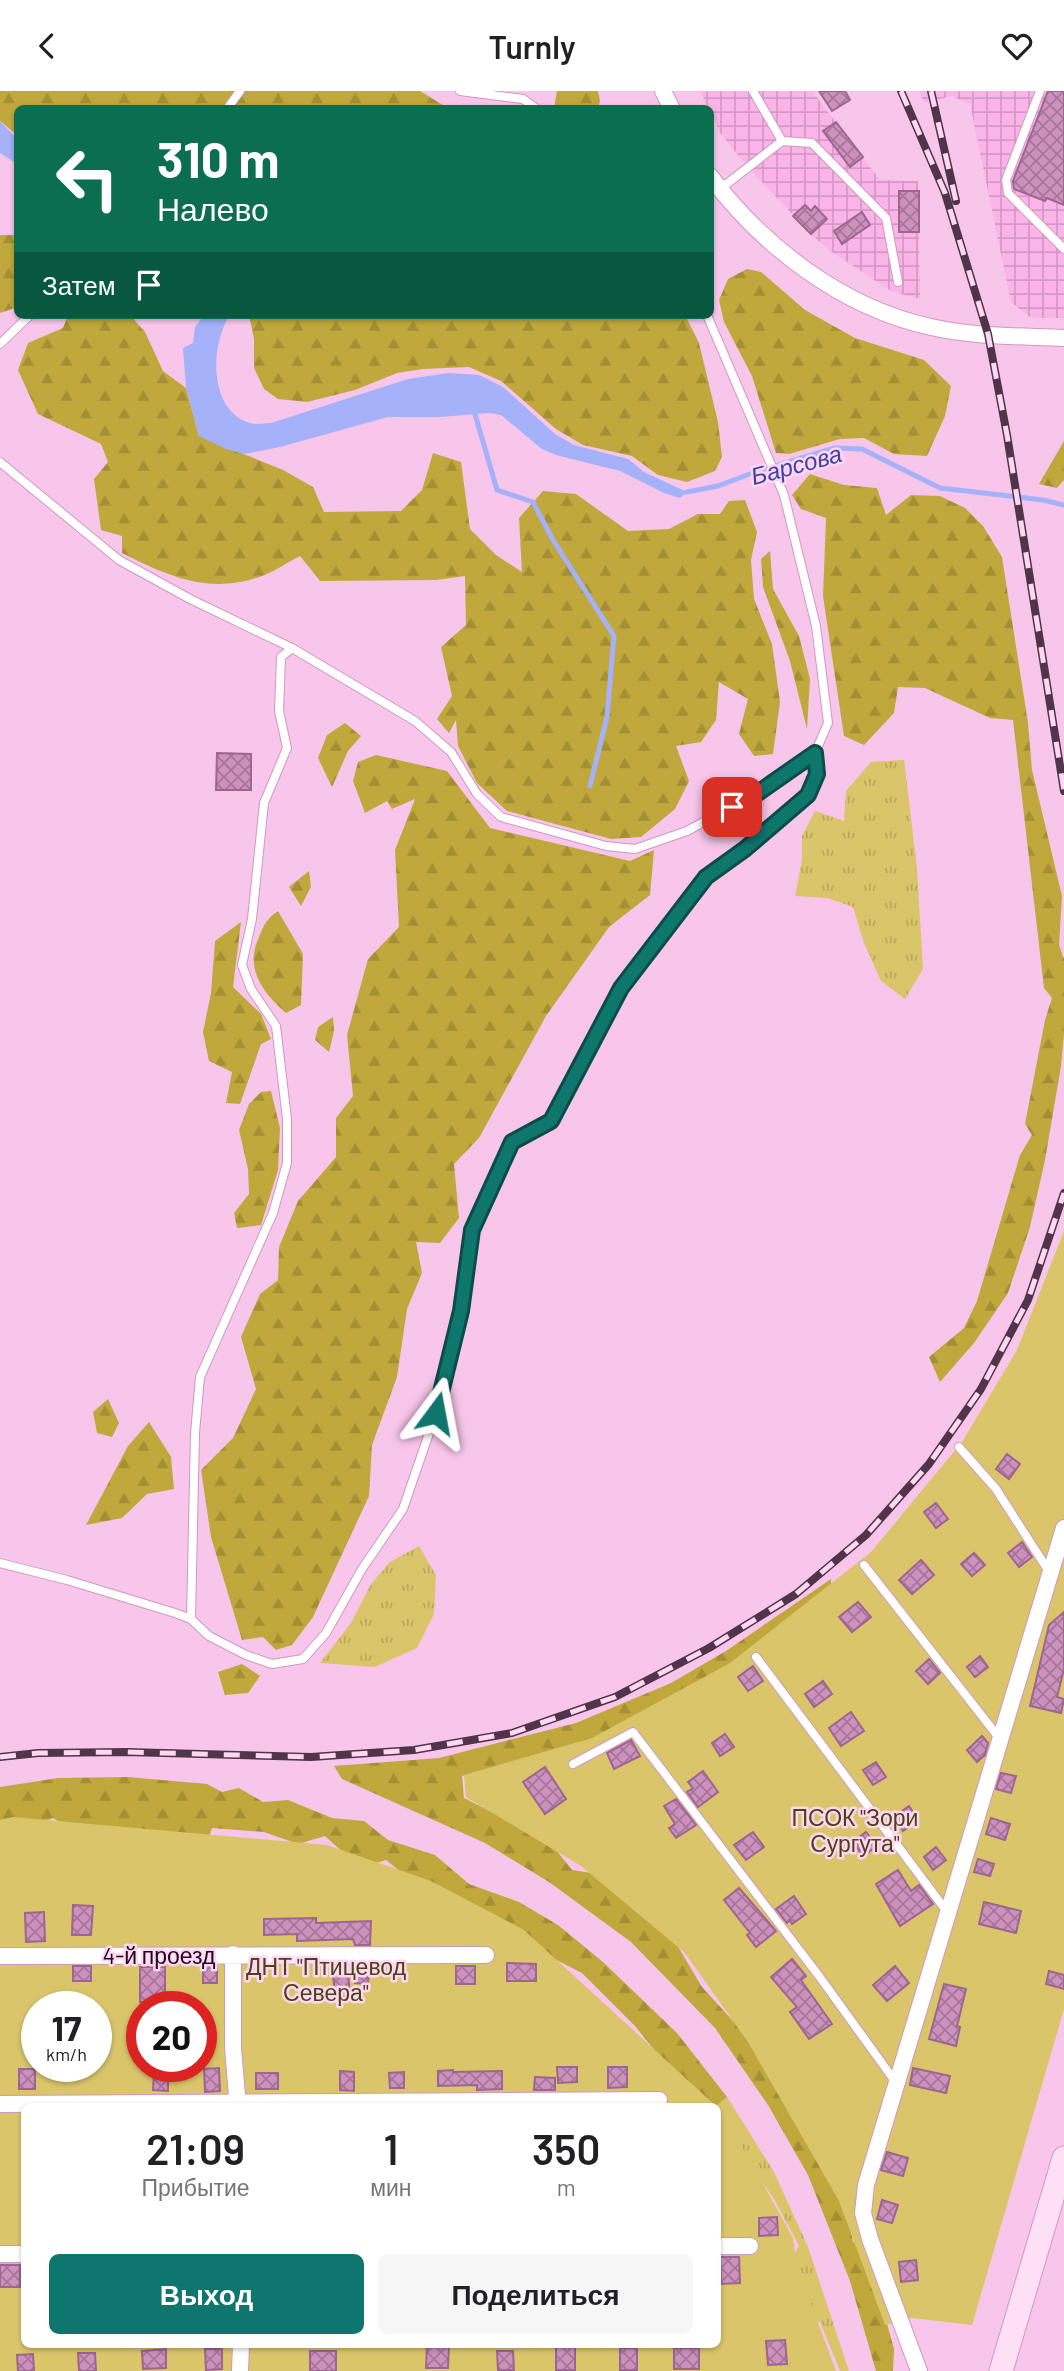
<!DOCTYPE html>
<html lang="ru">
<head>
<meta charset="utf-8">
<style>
	:root { --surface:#fff; --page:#f6f6f6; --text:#202124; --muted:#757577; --accent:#0f766e }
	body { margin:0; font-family:Barlow,sans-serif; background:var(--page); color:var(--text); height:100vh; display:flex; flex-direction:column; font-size:26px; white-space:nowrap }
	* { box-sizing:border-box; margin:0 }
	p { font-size:23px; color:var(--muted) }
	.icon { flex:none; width:38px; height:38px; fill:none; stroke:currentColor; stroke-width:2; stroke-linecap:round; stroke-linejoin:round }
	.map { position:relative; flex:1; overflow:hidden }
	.sheet { position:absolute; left:21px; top:2012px; width:700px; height:245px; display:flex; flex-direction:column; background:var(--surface); border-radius:10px; box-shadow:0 2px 5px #0004 }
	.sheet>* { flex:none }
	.hud { position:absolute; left:14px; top:14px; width:700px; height:214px; border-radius:10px; box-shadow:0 2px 5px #0004; background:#0b6e4f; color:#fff; overflow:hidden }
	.speed { position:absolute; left:21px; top:1900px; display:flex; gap:14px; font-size:35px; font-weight:700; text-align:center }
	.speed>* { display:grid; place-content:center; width:91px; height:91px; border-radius:50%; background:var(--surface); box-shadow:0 2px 5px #0004; line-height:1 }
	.speed small { font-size:18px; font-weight:400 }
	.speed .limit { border:10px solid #d22; background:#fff; color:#111 }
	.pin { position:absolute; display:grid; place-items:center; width:60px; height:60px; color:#fff; margin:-30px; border-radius:14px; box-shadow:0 4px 10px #0006 }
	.me { position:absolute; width:77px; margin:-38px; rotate:13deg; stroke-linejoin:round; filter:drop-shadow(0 0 5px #0008) }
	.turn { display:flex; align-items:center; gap:24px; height:147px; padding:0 28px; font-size:32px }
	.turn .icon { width:91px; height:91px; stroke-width:2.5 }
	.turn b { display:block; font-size:49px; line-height:60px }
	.then { display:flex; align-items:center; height:66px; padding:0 28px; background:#0003; gap:14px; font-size:26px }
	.eta { display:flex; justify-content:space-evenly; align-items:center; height:119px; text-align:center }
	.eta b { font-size:42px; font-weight:600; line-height:49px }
	.cta { display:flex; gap:14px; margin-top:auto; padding:14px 28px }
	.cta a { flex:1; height:80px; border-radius:10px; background:var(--accent); color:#fff; font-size:28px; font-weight:600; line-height:80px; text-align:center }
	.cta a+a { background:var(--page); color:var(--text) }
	header { display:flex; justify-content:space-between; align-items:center; height:91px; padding:0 28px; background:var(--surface); font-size:32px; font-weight:600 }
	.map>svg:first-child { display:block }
</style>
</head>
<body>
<header><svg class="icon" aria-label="back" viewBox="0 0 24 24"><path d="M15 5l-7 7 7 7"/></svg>Turnly<svg class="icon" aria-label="heart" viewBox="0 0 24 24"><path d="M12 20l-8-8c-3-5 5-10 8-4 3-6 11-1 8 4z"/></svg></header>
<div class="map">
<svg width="1064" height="2280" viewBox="0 0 1064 2280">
	<defs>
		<pattern id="industrial-grid" width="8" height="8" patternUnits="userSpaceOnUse" patternTransform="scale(1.75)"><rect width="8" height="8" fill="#fab4e7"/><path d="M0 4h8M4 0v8" fill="none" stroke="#d699c6"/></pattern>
		<pattern id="grass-tufts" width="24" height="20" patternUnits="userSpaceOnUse" patternTransform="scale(1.75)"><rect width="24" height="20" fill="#dac56b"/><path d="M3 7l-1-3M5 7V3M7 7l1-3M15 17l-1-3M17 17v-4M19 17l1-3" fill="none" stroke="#bba85c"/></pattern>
		<pattern id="forest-firs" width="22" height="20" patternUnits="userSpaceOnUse" patternTransform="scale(1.75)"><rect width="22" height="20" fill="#c0a83d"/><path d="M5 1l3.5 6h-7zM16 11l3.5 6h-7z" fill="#a58f35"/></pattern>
		<pattern id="building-cross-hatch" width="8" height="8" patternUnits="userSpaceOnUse" patternTransform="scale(1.75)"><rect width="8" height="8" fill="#cd91be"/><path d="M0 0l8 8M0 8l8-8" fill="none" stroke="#a6759a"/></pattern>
	</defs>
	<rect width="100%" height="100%" fill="#f8c6ea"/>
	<!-- industrial -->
	<path fill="url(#industrial-grid)" d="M700,0H812L880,89L918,90L920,208L891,200L829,159L811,143L748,76L721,43Z
		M919,0H1064V227H1031L1011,211L970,13L952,5L924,12Z"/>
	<!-- grass -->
	<path fill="url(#grass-tufts)" d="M904,669L917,777L923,878L905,908L881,890L864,852L853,816L827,807L795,805L802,769V745L815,720L844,730L846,700L871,671Z
		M419,1455L436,1484L434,1523L417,1557L375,1576L320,1572L351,1532L371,1493L390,1471Z
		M727,2006L774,2081L808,2156L849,2280H840L820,2231L801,2227L784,2177L799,2155L774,2108L718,2028V2016H715Z"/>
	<!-- forest -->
	<path fill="url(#forest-firs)" d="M0,0H420L443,14L441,18H18L17,44L0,30Z
		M557,0H598L600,10L598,17H554Z
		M0,144H17L18,216L0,222Z
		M747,178L761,181L805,219L855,247L924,269L951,295L945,325L927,365L894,363L864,347L840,348L789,363L776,362L752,285L724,231L719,209L728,188Z
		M68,224H130L145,241L163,280L186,297L199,345L283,379L313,396L324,421L401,420L422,399L433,362L461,371L470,438L496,464L522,481L519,427L543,400L576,403L628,440L669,438L698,423H720L729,410L745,409L757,441L751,469L754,508L772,553L780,611L773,663L754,665L739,643L748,608L719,591L716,629L701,651L676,655L689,690L675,718L641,746L611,748L507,720L477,692L458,655L456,629L449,642L437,628L452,605L441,556L466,534L465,485L436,489L320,490L300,465C286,472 271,483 256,487C206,503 166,484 122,462V445L101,439L94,388L108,371L101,353L38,323L18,279L28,252L63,237Z
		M249,224H685L699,252L718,331L722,366L715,380L687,391L658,384L632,365L583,354L556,338L501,290L469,276L423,278L397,282L355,299L307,311L278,308L264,298L254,277V248Z
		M1064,350V389L1057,397L1039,393Z
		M810,383L844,394L877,397L886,424L911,404L940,405L965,417L983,435L1002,466L1028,632L1032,679L1062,805L1059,854L1064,868V943L1061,975L1045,1069L1030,1136L1008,1202L974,1252L940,1291L929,1266L964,1237L977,1210L1020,1064L1032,1044L1025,1033L1045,929L1052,907L1044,897L1013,629L990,627L925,597L898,596L894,622L864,654L844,645L823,505L826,427L801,418L792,404Z
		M770,460L773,498L799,545L810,588L807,638L790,570L763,496L761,468Z
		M345,632L361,645L348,660L332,696L318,667L327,644Z
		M376,664L447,680L490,737L630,770L654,759L650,804L609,836L546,925L479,1047L454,1073L459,1127L440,1152L416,1151L422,1182L407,1218L397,1286L372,1354L369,1405L313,1526L292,1554L276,1559L263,1546L242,1549L211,1446L201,1379L233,1347L256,1298L241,1246L260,1203L278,1189L279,1156L298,1110L336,1066V1027L353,1005L347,944L368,868L399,836L395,759L415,708L392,718L387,710L365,722L353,690L358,671Z
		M309,780L311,796L301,815L289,796Z
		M278,820L303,863L301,914L286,922C263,902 244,877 259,846C264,834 267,827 278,820Z
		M241,831L233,896L261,923L271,948L261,953L240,1013L226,1012L232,981L209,970L203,941L211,902L215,850Z
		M333,926L334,940L329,961L315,949L318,936Z
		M271,1000L280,1037L278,1079L261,1134L237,1137L234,1122L249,1103L248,1078L239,1039L249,1013L261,1001Z
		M108,1308L119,1332L112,1346L97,1342L93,1321Z
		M149,1331L171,1366L174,1398L147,1403L122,1427L86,1434L128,1355Z
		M831,1488V1498L744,1565L635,1631L563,1662L462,1685L464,1707L549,1750L572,1779L598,1783L677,1854L702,1896L743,1941L847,2116L853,2151L866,2157L894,2258L893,2280H876L850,2190L808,2084L768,2014L715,1937L631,1851L549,1791L485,1752L342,1688L334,1675L439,1667L576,1632L671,1592L726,1560Z
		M242,1573L260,1585L248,1602L225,1604L218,1581Z
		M128,1686L207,1693L222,1701L239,1697L263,1711L288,1709L332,1727L364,1730L388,1749L435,1764L469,1793L519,1811L558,1834L603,1871L677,1942L727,2006L715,2016L676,1986L635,1935L582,1882L539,1860L473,1839L386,1769L360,1777L325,1745L298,1753L264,1741L212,1737L201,1771L96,1754L53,1727L12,1744L0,1735V1696L58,1687Z"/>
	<!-- garden -->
	<path fill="#dac56b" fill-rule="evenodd" d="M1064,1140V1918L972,2234L912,2227L885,2234L839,2110L748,1951L685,1862L581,1775L466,1706L464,1684L592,1647L730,1572L871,1461L962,1351L1017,1259Z
		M13,1726L327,1754L431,1790L524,1839L717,2016H24V2254H718V2016L760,2087L793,2147L796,2172L836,2280H0V1729ZM37,1916H96V1976H37ZM142,1916H201V1976H142Z"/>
	<!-- water -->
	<path fill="#a5b1f8" d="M0,30L17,48V73L0,62Z
		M204,224H230C210,253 208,320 250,332C256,334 265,332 271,332L408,288L448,282L479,284L503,296L555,343L574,354L628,368L644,381L687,401L680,407L664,402L620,380L556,364L542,358L501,324L489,322L440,326H388L280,356L244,363L226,358L199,345L186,297L183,257L193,252L195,236Z"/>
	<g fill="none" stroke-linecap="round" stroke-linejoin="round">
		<!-- stream -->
		<path stroke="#a5b1f8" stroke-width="5" d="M475,323L497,399L533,411L553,449L614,545L607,626L590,695
			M687,401L718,395L755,381L835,357L862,358L940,397L1043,409L1064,414"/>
	</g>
	<!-- building -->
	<path fill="url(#building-cross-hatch)" stroke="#9e6590" stroke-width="2" d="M819,0H845L850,9L832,20Z
		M1048,0H1064V114L1047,107L1045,110L1014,98L1013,90Z
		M836,31L863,66L850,76L823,40Z
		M899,100H919V141H899Z
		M805,114L811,120L815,115L827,128L811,143L793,125Z
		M862,121L870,134L842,153L834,140Z
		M217,662L251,663V699H216Z
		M1007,1363L1020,1373L1009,1388L996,1378Z
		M936,1412L948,1428L936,1437L924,1421Z
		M1022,1451L1032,1466L1019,1476L1008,1462Z
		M974,1462L985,1474L972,1485L961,1473Z
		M921,1469L934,1484L912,1503L899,1489Z
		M858,1511L871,1526L852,1541L839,1526Z
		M1064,1521V1578L1057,1606L1064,1608L1061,1622L1030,1615L1049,1534Z
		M980,1565L988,1576L975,1586L967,1576Z
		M929,1568L940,1582L928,1593L916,1580Z
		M753,1575L763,1590L748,1600L738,1586Z
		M823,1590L832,1603L814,1616L805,1603Z
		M851,1621L864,1640L841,1655L829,1637Z
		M725,1643L734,1656L720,1665L712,1652Z
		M982,1645L988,1652L985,1664L977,1671L967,1659Z
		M631,1649L640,1665L614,1678L607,1662Z
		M876,1671L886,1686L873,1694L863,1679Z
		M545,1676L566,1708L545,1723L523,1691Z
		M703,1680L718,1701L698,1716L687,1701L693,1697L688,1691Z
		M1001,1682L1016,1685L1011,1702L996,1698Z
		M676,1708L696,1734L676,1747L669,1737L675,1733L664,1715Z
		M909,1715L918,1729L903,1740L894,1726Z
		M991,1727L1010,1733L1005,1749L986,1743Z
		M753,1741L764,1756L746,1769L734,1754Z
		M866,1741L877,1755L863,1765L853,1751Z
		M936,1756L946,1769L933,1779L924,1766Z
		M978,1768L994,1773L990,1785L974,1781Z
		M898,1779L911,1800L919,1794L933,1813L900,1835L876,1793Z
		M739,1797L776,1840L756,1856L747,1844L750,1842L724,1809Z
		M794,1805L806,1823L792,1833L790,1829L787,1832L776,1818Z
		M984,1811L1021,1820L1016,1842L979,1833Z
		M73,1814L93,1815L91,1844H72Z
		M44,1821L45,1850L26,1851L25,1822Z
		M316,1827V1832L371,1830L370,1854H355L353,1848L297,1850V1843L264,1844V1828Z
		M792,1868L806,1885L801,1889L832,1933L809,1948L790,1921L797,1916L771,1886Z
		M507,1872L536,1873V1890H507Z
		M73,1875H91V1890H73Z
		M203,1875H217V1892H203Z
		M355,1875H369L368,1893L355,1892Z
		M456,1875H475V1893H456Z
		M895,1875L909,1892L887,1910L873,1894Z
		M140,1876H165V1911H140Z
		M1049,1880L1064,1884V1898L1046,1893Z
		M348,1882L350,1905L335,1906L333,1883Z
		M944,1893L966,1898L957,1935L960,1936L956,1955L929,1948Z
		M557,1976H577V1991L558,1992Z
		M608,1976H627V1996L608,1997Z
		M219,1977L220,2000L205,2001L204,1978Z
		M913,1977L950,1985L946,2002L910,1994Z
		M19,1978H35V1998H19Z
		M453,1979V1981L502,1980V1998L477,1999V1994L438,1995V1980Z
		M340,1980L354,1981V2000L340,1999Z
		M404,1981V1997H390L389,1982Z
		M154,1982H168V2000L153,1999Z
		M256,1982H278V1998H256Z
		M535,1986L555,1987V1999H534Z
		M887,2061L908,2067L903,2085L881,2079Z
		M882,2109L898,2114L892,2132L877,2128Z
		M777,2126L778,2144L759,2145V2127Z
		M720,2166H739L740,2192L721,2193Z
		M916,2169L918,2189L901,2191L899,2171Z
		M0,2174H20V2196H0Z
		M785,2249L787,2273L768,2274L766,2250Z
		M427,2254H449L448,2277H426Z
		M556,2254H575V2279H556Z
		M620,2257H637V2279H620Z
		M674,2257H699V2278H674Z
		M166,2258V2277L143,2278L142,2260Z
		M205,2258H222V2278L206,2279Z
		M310,2260H336V2280H310Z
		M497,2260H513L514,2279H498Z
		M78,2262H95L96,2280H79Z
		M33,2263L34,2280H18L17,2264Z"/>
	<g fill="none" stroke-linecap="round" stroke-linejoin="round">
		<!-- service casing -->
		<g stroke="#d296c2" stroke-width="10">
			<path id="service" d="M460,0L523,8L537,18
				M753,0L782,50
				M1040,0L1006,89L1008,102L1064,158
				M227,18L240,0
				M720,98L782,50L812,52L886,127L898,191
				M0,253L30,224
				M0,371L119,469L192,509L292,557L415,630L451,661L477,703L501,726L606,755L635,758L687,740L755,703L815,662L828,632L816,535L784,404L707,224
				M959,1356L996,1398L1050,1482
				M0,1472L67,1489L175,1522L191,1528L209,1545L246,1564L272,1573L303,1568L326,1542L362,1478L403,1418L436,1322L461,1220L472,1139L512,1051L551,1030L621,897L706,786L745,758L809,704L817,683L815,662
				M864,1474L1000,1648
				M191,1528L195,1342L200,1286L273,1122L287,1072V1028L276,935L251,898L242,874L252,828L264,712L287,657L279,620L281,566L292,557
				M756,1566L948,1822
				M573,1673L633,1641L819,1885L897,1993"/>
		</g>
		<!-- minor casing -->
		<g stroke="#d296c2" stroke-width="18">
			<path id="minor" d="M663,0L672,18
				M710,85C763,156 843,217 931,236C974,246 1020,245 1064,247
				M233,1863V1957L238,2016
				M0,1865L486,1864
				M0,2013L659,2009
				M718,2155H750
				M0,2163H24
				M240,2280L241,2254
				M919,2280L870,2148L863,2122L866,2094L1064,1437"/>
		</g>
		<!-- secondary casing -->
		<g stroke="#d296c2" stroke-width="25">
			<path id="secondary" d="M1001,2280L1064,2067"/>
		</g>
		<!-- service -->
		<use href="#service" stroke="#fff" stroke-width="8"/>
		<!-- minor -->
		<use href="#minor" stroke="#fff" stroke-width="16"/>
		<!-- secondary -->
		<use href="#secondary" stroke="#fddff6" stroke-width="23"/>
		<!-- rail casing -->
		<g stroke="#50344a" stroke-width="8">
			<path id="rail" d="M901,0L945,102L988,243L1007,344L1064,700
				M931,0L956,110
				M0,1666L38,1662L127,1661L311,1666L414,1659L512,1642L615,1606L709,1557L796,1503L866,1444L929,1373L981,1298L1028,1209L1064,1102"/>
		</g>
		<!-- rail -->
		<use href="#rail" stroke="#fed7f3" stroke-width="5" stroke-dasharray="16" stroke-linecap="butt"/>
	</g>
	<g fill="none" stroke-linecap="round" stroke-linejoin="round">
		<!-- route casing -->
		<g stroke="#0a4d48" stroke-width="18">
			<path id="route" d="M436,1322L461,1220L472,1139L512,1051L551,1030L621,897L706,786L745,758L808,704L817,683L815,662L755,704L732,716"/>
		</g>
		<!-- route -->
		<use href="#route" stroke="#0f766e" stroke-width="12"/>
	</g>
	<g text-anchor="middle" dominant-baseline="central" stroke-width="5" stroke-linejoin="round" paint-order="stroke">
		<!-- park labels -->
		<g font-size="23" fill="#4c4216" stroke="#fed7f3">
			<text x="855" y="1726">ПСОК "Зори<tspan x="855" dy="26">Сургута"</tspan></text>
			<text x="326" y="1875">ДНТ "Птицевод<tspan x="326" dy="26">Севера"</tspan></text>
		</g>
		<!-- street labels -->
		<g font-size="23" fill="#1e091a" stroke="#fed7f3">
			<text x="159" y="1864">4-й проезд</text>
		</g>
		<!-- water labels -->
		<g font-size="24" font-style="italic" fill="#3f42a5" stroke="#fed7f3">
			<text transform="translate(796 373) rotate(-15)">Барсова</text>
		</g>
	</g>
</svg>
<div class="speed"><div>17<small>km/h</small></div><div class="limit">20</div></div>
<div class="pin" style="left:732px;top:716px;background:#d93025"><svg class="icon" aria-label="arrive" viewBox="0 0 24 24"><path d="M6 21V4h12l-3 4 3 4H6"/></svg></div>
<svg class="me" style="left:436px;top:1322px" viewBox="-20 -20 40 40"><path d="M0-17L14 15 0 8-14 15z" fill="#0f766e" stroke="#fff" stroke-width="4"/></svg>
<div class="hud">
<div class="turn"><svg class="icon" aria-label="left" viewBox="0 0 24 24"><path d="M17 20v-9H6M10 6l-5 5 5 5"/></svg><div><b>310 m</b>Налево</div></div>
<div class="then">Затем<svg class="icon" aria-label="arrive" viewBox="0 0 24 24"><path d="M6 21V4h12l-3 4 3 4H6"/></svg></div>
</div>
<section class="sheet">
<div class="eta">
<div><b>21:09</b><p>Прибытие</p></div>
<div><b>1</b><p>мин</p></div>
<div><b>350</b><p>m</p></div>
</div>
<div class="cta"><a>Выход</a><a>Поделиться</a></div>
</section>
</div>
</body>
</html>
